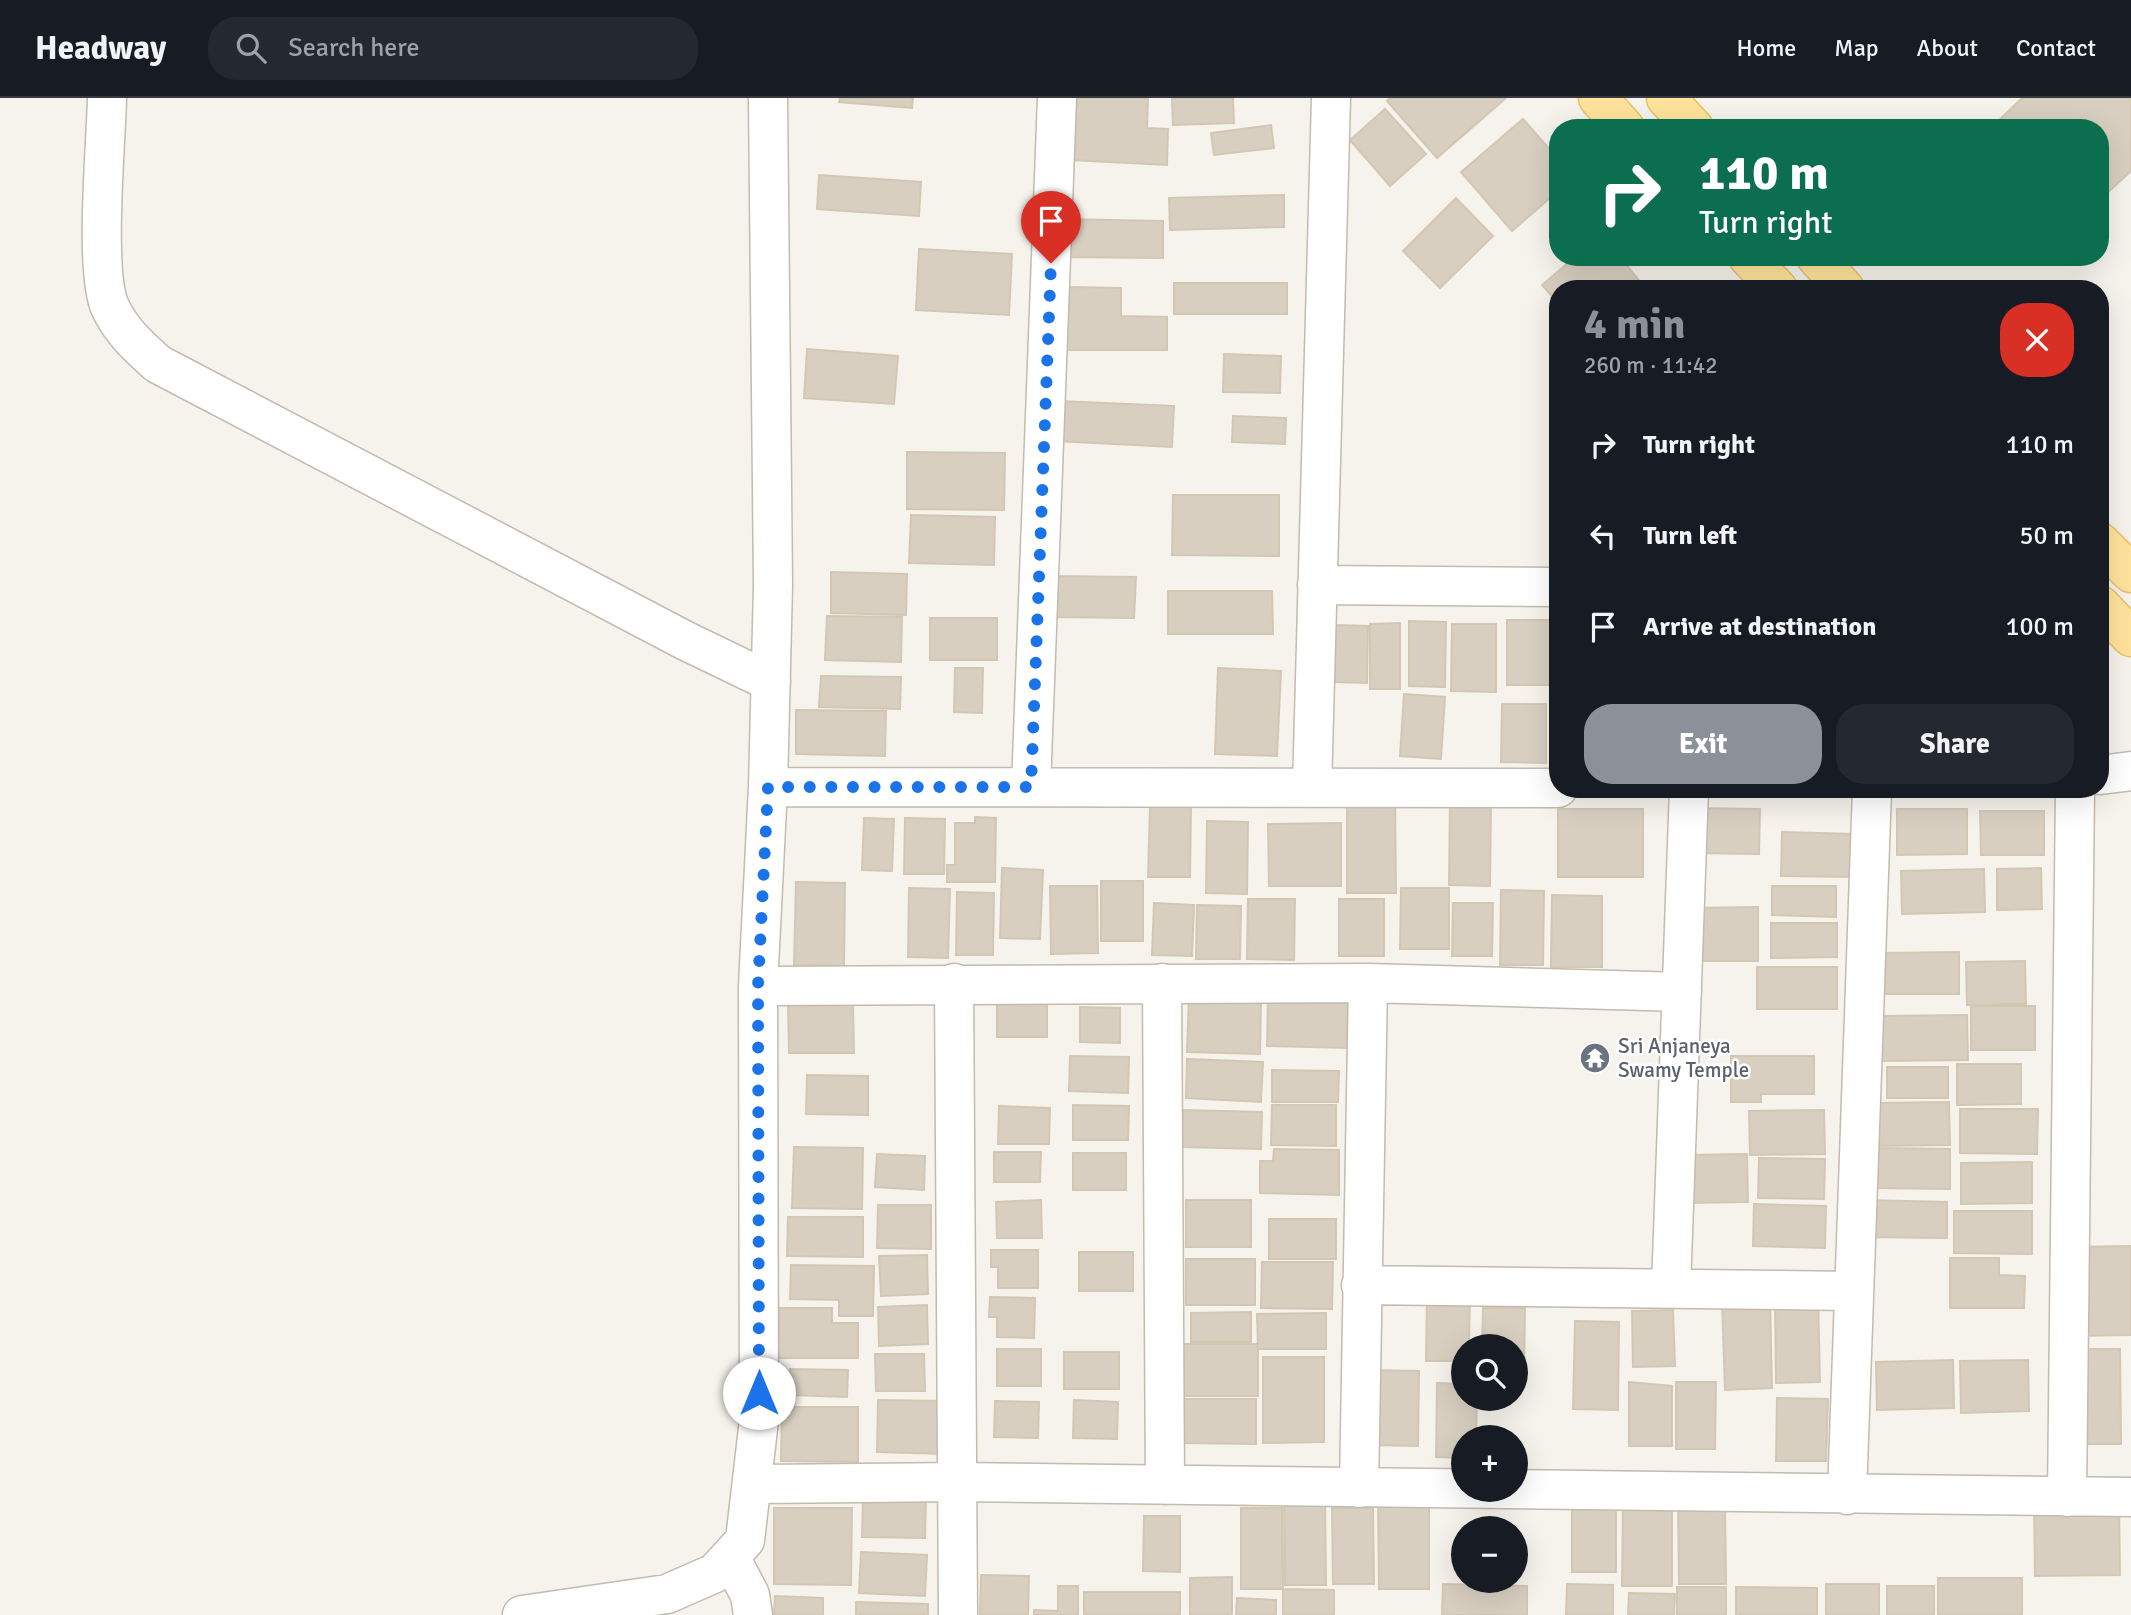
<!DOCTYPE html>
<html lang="en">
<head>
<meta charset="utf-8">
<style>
	:root { --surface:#171b24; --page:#242831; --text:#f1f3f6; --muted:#9ea1a6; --line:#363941; --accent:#8c9099 }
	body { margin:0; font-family:Signika,sans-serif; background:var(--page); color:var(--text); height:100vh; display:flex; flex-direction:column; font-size:26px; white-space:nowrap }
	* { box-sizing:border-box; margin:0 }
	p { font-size:23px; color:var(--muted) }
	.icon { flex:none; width:38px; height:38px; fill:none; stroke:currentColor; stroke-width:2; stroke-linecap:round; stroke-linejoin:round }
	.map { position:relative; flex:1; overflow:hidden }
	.drawer { position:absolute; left:1549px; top:182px; width:560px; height:518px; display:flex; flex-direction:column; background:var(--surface); border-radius:28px; box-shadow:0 7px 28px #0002 }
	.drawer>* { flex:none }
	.top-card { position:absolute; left:1549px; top:21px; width:560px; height:147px; border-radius:28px; box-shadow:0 7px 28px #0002; background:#0b6e4f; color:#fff; overflow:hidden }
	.fabs { position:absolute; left:1451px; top:1236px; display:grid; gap:14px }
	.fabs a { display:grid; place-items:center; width:77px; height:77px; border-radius:50%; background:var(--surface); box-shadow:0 7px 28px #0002; font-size:35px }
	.pin { position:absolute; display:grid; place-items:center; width:60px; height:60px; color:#fff; margin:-72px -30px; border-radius:50% 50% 50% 0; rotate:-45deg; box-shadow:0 0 7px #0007 }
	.pin .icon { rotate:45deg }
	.me { position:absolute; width:77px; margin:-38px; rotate:0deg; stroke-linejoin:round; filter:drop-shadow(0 0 5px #0008) }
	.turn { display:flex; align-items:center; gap:24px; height:147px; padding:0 35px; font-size:32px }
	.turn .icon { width:91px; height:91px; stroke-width:2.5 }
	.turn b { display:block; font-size:49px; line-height:60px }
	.round { display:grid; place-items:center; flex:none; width:74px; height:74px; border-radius:28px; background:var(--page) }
	.headline { display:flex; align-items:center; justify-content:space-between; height:119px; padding:0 35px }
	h1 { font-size:42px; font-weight:800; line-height:52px; color:var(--accent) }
	.primary-button { display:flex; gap:14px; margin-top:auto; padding:14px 35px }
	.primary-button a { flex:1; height:80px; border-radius:28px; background:var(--accent); color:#fff; font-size:28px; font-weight:800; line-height:80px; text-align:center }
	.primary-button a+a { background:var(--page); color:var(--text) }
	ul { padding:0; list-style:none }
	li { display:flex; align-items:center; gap:21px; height:91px; padding:0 35px }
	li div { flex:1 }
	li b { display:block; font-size:26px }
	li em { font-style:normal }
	header { display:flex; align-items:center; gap:42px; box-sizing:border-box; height:98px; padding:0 35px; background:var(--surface); border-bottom:2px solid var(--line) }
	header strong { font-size:33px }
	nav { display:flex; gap:38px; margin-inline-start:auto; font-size:24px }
	.search { width:490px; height:63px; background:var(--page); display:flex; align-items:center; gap:18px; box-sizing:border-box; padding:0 24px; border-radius:28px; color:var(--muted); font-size:26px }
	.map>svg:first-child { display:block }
</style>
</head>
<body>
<header>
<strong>Headway</strong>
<div class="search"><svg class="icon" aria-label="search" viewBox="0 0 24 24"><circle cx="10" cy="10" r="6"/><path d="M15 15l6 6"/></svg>Search here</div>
<nav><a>Home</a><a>Map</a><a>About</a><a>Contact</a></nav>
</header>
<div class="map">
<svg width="2131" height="1517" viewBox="0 0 2131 1517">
	<rect width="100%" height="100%" fill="#f6f3ec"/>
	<!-- building -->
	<path fill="#d8cfc1" stroke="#d3c7b4" stroke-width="2" d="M840,0H913L912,10L839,4Z
		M1074,0H1148L1147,30L1168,31L1167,67L1071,62Z
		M1172,0H1233L1234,25L1173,27Z
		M1390,0H1506L1437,60L1387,3Z
		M2022,0H2131V73L2100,102V30H1991Z
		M1385,11L1426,56L1390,88L1350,42Z
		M1523,21L1558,61V93L1512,133L1461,74Z
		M1271,27L1274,50L1214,57L1211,35Z
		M819,77L921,84L919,118L817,111Z
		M1284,97V129L1170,132L1169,100Z
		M1456,100L1493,138L1440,190L1403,153Z
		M1059,121L1163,123V160L1058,159Z
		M919,151L1012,156L1009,217L916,212Z
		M1575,159H1620L1646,191H1558V205L1542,187Z
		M1174,185H1287V216H1174Z
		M1067,189L1121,190V218L1167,219V252H1067Z
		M807,251L898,258L894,306L804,300Z
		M1224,256L1281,258L1280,295L1223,294Z
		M1058,303L1174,308L1172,349L1056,343Z
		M1233,318L1286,320L1285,346L1232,344Z
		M907,354L1005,355L1004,412L907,411Z
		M1173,397H1279V458L1172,457Z
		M911,417L995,419L994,467L909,465Z
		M831,474L907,476L906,517L831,515Z
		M1053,478L1136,479L1134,520L1052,519Z
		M1168,493H1272L1273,536H1168Z
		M827,518L902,519L901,564L825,562Z
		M930,520H997V562H930Z
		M1507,522H1554V587H1507Z
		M1409,523L1446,524L1445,589L1409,588Z
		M1400,525V591H1370V526Z
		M1452,526H1496V594L1451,593Z
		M1335,527L1368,528L1367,585L1334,584Z
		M955,570H983L982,615L954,614Z
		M1218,570L1281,573L1277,658L1215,656Z
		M821,578L901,579L900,611L819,609Z
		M1404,596L1445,599L1441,661L1400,658Z
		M1555,604H1558V673H1555Z
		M1502,606H1546V665L1501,664Z
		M796,612L886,613L885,658L796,656Z
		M1347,698H1395L1396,795H1347Z
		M1450,703L1491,705L1490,788L1449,787Z
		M1150,708L1191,709L1190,779H1148Z
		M1690,710L1760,711L1759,756L1689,755Z
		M1558,711H1643V779H1558Z
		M1897,711H1967V756L1897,757Z
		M1980,713H2044V757H1981Z
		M975,719L996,720L995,784H947V767H955V725H975Z
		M864,720L894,721L892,773L862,772Z
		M905,720L945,721L944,776H904Z
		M1207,723L1248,724L1247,796L1206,795Z
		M1341,725V788H1269L1268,726Z
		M1782,734L1854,736L1853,779L1781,778Z
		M1002,770L1043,772L1040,841L1000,840Z
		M2041,770L2042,811L1997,812V771Z
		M1984,771L1985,814L1902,816L1901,773Z
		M1101,783H1143V843H1101Z
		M796,784L845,785L844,868L794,867Z
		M1050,788H1097L1098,855L1051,856Z
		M1772,788H1836V819L1772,817Z
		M909,790L950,791L948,860L908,859Z
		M1401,790H1449V851H1400Z
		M1501,792L1544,793L1543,867H1500Z
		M957,794L994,795L993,857H956Z
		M1552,797L1602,798V869H1551Z
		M1248,801H1295L1294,862L1247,861Z
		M1339,801H1384V858H1339Z
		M1154,805L1194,807L1192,858L1152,857Z
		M1453,805H1493L1492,858H1452Z
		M1197,807L1241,808L1240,861H1196Z
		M1758,809V863H1688L1687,810Z
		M1771,825H1837V859L1771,860Z
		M1959,854V896H1882L1881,855Z
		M2025,863L2026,906L1967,907L1966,864Z
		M1757,869H1837V911H1757Z
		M1189,897L1261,899L1260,956L1187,954Z
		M1268,901L1348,903L1347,950L1267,948Z
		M997,905L1047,906V939H997Z
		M788,907H853L854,955H789Z
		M1971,908H2035V952H1971Z
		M1080,909L1120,910V945L1080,944Z
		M1967,917L1968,962L1882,963L1881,918Z
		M1070,958L1129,959L1128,995L1069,993Z
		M1731,958H1814V996H1761V1004H1731Z
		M1187,961L1263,964L1261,1004L1186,1000Z
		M1957,966H2021V1006L1957,1007Z
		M1887,969H1948V1000H1887Z
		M1272,972L1339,973L1338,1004H1272Z
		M807,977L868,978V1017L806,1016Z
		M1949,1004L1950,1047L1874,1048V1005Z
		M1073,1007L1129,1008L1128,1042H1073Z
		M1272,1007H1336V1048L1271,1047Z
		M999,1008L1050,1010L1049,1046H998Z
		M1960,1011H2038L2037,1056L1960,1055Z
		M1183,1012L1262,1014L1261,1051L1181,1049Z
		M1824,1012L1825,1056L1750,1057L1749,1013Z
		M794,1049L863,1050L862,1111L792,1110Z
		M1874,1050L1950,1051V1091L1874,1090Z
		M1274,1051L1339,1052V1097L1260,1095V1063H1273Z
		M994,1054H1041L1040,1084H994Z
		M1073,1055H1126V1092H1073Z
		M877,1056L925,1058L924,1092L875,1089Z
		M1747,1056L1748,1104L1688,1105L1687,1057Z
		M1759,1060L1825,1061L1824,1101L1758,1100Z
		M2032,1064V1105L1961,1106V1065Z
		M1041,1102L1042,1140H997L996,1104Z
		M1186,1102H1251V1149H1186Z
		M1864,1102L1947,1104V1140L1862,1139Z
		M1754,1106L1826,1108L1825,1150L1753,1148Z
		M878,1107H931V1151L877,1150Z
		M1954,1113H2032V1156L1954,1155Z
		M788,1119H863V1159L787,1158Z
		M1269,1121H1336V1161H1269Z
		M2131,1148V1237L2073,1238L2071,1149Z
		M991,1152H1038V1190H998V1169H991Z
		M1079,1154H1133V1193H1079Z
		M927,1157L928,1196L881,1198L879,1158Z
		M1950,1160H1999V1177L2025,1178L2024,1210H1950Z
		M1186,1161H1255V1207H1186Z
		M1262,1164H1333L1332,1211L1261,1210Z
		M791,1167L874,1168L873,1218H839V1202L790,1201Z
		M1427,1195H1470L1469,1248H1463V1263H1426Z
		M1818,1196L1820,1284L1776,1285L1775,1198Z
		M990,1199L1035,1200L1034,1240L997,1239V1219H989Z
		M1770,1200L1772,1290L1725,1292L1722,1201Z
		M927,1207L928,1246L879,1248L878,1209Z
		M779,1210H832V1225H858V1260H779Z
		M1483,1210H1525L1524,1275H1516V1248H1482Z
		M1673,1212L1675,1268L1633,1269L1632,1213Z
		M1251,1214V1244H1191V1215Z
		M1326,1215V1251H1258L1257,1216Z
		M1575,1223L1619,1224L1618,1312L1573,1311Z
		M1177,1246H1258V1298H1177Z
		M997,1251H1041V1288H997Z
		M2077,1251H2120L2121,1346H2077Z
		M1064,1254H1119V1291H1064Z
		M875,1256H924L925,1293H876Z
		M1263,1259H1324V1344L1263,1345Z
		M1953,1262L1954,1310L1877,1312L1876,1264Z
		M2028,1262L2029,1313L1961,1315L1960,1263Z
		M790,1271L848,1272L847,1299L789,1297Z
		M1370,1272L1419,1273L1418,1348L1369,1347Z
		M1629,1284L1672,1288V1348H1629Z
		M1676,1284H1716L1715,1351H1676Z
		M1437,1285L1463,1286V1300H1477L1476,1339H1463V1360L1436,1359Z
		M1777,1300L1828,1301L1826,1363H1776Z
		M1180,1301H1256V1346L1179,1345Z
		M878,1302L945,1303V1356L877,1354Z
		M1074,1302L1118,1304L1117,1341L1073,1340Z
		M995,1303L1039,1304L1038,1340L994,1339Z
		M782,1309H858V1364L781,1363Z
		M1325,1394L1326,1487H1285L1284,1395Z
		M863,1399L926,1400L925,1440L862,1439Z
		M1378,1401H1429V1491H1379Z
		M2119,1403L2120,1477L2035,1478L2034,1404Z
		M1623,1405L1672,1406V1488H1622Z
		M1572,1407H1616V1474H1572Z
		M1725,1407L1726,1486H1679L1678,1408Z
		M774,1410H852L851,1487L774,1486Z
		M1241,1410H1282L1283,1491H1241Z
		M1332,1410H1373L1374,1486H1333Z
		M1144,1418H1180V1474L1143,1473Z
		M861,1454L927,1457L925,1498L859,1495Z
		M981,1477L1029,1478L1028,1517H980Z
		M1232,1479V1517H1190V1480Z
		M1938,1480H2022V1517H1938Z
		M1443,1486L1527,1488V1517H1442Z
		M1567,1486L1613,1487V1517H1566Z
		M1826,1486H1879V1517H1826Z
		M1058,1488H1078V1517H1034V1512L1058,1513Z
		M1887,1488H1934V1517H1887Z
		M1677,1489H1726V1517H1677Z
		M1736,1489L1817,1490V1517H1736Z
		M1283,1491L1334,1492V1517H1283Z
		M1084,1494H1180V1517H1084Z
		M1629,1495L1675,1496L1674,1517H1628Z
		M775,1498L823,1500V1517H774Z
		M1237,1500L1276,1502V1517H1236Z
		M856,1504L928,1506V1517H856Z"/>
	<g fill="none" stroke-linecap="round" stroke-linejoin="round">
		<!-- minor casing -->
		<g stroke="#c2bbae" stroke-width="41">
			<path id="minor" d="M107,0C106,45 94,173 110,209C121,233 139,249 158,266L686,543L771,584
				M1317,487L1558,489
				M2100,677L2131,673
				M768,689L1558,690
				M1031,689L1057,0
				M1312,690L1331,0
				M954,885L958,1517
				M1162,885L1165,1387
				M758,888L1368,885L1682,894
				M1361,1187L1854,1193
				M1671,1190L1689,691
				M752,1386L958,1384L2131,1399
				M1359,1390L1368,885
				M1847,1397L1872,691
				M2067,1399L2075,691
				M730,1459L750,1497L753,1517
				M522,1517L667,1496L715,1475L745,1442L759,1322L758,888L768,689L773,487L768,0"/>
		</g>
		<!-- major casing -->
		<g stroke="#e6c16a" stroke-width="41">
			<path id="major" d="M1598,0L1625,30
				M1666,0L1694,30
				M1748,159L1778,191
				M1816,159L1845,191
				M2100,444L2131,475
				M2100,507L2131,539"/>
		</g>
		<!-- minor -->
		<use href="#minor" stroke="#fff" stroke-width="38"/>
		<!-- major -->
		<use href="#major" stroke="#ffe39c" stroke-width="38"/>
	</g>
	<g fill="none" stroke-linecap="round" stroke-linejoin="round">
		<!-- route -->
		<path stroke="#1a73e8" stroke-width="12" stroke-dasharray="0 21.6" d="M759,1295L758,888L768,689H1031L1051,165"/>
	</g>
	<!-- icons -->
	<defs>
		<g id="temple-disc" transform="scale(1.575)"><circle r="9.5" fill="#6b7280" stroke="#fff"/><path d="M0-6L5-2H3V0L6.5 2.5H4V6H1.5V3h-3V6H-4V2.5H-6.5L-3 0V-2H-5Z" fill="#fff"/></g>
	</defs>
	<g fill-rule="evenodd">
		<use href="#temple-disc" x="1595" y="960"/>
	</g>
	<g text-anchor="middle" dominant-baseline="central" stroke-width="5" stroke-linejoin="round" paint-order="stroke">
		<!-- worship labels -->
		<g font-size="21" fill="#5b616d" stroke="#fff" text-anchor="start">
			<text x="1618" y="948">Sri Anjaneya<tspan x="1618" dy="24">Swamy Temple</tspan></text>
		</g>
	</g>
</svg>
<div class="fabs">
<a><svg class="icon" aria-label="search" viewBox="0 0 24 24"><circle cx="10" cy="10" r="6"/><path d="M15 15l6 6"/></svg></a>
<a>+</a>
<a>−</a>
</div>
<div class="pin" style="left:1051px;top:165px;background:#d93025"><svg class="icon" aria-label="arrive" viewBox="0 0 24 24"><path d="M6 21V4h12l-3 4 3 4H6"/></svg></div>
<svg class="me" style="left:759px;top:1295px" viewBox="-20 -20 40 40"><circle r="19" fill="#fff"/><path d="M0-13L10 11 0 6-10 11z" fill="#1a73e8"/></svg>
<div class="top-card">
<div class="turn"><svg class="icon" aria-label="right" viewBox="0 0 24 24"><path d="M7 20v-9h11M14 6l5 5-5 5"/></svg><div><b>110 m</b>Turn right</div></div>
</div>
<section class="drawer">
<div class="headline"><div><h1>4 min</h1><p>260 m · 11:42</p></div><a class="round" style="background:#d93025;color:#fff"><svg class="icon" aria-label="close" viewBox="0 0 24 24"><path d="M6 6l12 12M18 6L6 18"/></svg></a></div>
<ul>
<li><svg class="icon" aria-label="right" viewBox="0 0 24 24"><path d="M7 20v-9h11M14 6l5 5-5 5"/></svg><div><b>Turn right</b></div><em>110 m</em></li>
<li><svg class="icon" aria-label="left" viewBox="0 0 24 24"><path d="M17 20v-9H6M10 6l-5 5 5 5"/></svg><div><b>Turn left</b></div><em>50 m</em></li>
<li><svg class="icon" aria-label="arrive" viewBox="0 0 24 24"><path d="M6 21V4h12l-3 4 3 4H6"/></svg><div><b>Arrive at destination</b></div><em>100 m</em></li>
</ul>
<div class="primary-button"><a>Exit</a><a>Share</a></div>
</section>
</div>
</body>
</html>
